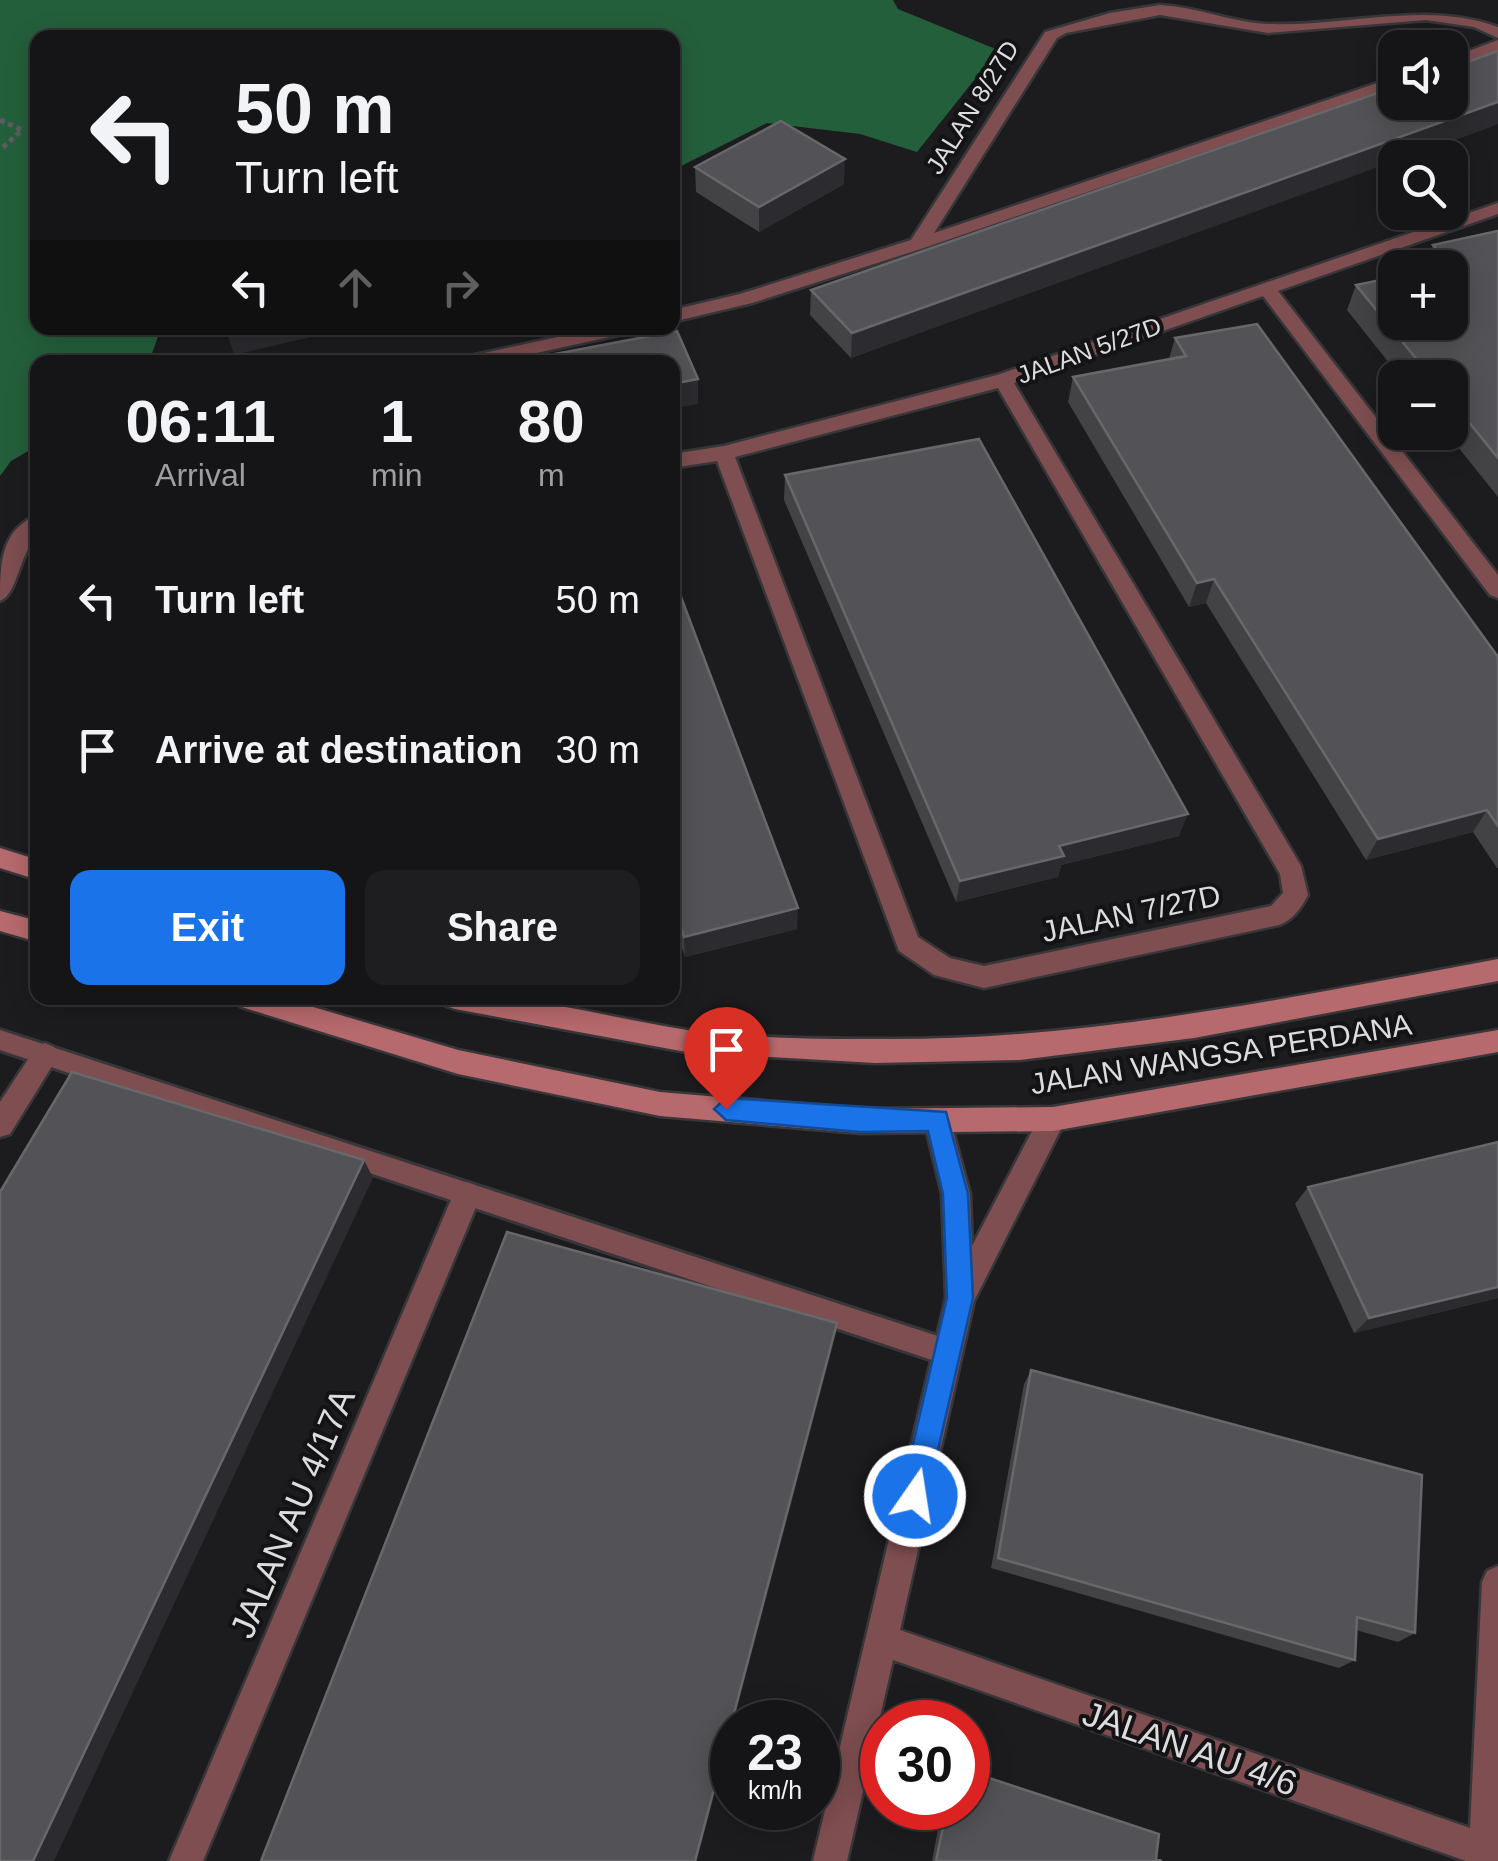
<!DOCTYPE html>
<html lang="en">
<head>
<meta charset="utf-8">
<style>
	:root { --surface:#151416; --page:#1e1d1f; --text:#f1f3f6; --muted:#9d9ea1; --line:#343335; --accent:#1a73e8 }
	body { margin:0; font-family:Arial,sans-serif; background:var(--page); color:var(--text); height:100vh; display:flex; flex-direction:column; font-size:38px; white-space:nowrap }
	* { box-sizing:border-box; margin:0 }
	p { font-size:32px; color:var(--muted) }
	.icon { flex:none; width:55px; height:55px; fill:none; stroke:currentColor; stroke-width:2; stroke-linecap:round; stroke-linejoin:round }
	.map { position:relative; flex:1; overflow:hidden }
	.details { position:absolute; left:30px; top:355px; width:650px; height:650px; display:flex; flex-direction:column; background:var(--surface); border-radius:20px; box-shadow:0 5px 25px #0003,0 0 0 2px var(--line) }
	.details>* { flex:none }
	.hud { position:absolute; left:30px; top:30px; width:650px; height:305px; border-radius:20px; box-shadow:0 5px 25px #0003,0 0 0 2px var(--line); background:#151416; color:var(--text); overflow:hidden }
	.tools { position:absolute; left:1378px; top:30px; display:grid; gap:20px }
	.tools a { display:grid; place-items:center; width:90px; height:90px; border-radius:20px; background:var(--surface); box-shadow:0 5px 25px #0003,0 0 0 2px var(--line); font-size:50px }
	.speed { position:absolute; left:710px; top:1700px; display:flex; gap:20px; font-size:50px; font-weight:700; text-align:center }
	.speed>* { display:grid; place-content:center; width:130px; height:130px; border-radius:50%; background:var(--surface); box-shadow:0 5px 25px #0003,0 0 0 2px var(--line); line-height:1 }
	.speed small { font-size:25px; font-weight:400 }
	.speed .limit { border:15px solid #d22; background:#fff; color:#111 }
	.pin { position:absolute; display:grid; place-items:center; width:85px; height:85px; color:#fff; margin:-102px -42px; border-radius:50% 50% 50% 0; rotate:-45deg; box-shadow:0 0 10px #0007 }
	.pin .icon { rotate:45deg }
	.me { position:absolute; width:110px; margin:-55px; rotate:13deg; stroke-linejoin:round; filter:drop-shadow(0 0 8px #0008) }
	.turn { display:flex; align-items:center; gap:35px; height:210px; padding:0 40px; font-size:45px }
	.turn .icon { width:130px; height:130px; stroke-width:2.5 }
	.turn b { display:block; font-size:70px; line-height:85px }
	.lanes { display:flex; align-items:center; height:95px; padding:0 40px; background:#0003; justify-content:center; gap:50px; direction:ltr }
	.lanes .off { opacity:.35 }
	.eta { display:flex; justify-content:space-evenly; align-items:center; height:170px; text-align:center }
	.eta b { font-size:60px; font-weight:700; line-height:70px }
	.action { display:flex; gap:20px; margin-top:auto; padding:20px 40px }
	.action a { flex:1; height:115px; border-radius:20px; background:var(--accent); color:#fff; font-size:40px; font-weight:700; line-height:115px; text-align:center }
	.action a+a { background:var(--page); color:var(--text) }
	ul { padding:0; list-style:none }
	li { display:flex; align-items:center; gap:30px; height:150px; padding:0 40px }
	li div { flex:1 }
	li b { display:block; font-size:38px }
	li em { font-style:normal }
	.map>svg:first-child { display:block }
</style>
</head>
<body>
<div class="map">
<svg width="1498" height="1861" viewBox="0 0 1498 1861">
	<rect width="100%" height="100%" fill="#1c1b1e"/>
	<!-- forest -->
	<path fill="#245f3b" d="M0,0H893L898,9L998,50L917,152L860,134L767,123L673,170L672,38H38V328H161L149,362H38L37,446L11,461L0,476Z"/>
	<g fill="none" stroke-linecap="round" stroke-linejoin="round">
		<!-- service casing -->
		<g stroke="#373639" stroke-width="6">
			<path id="service" d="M0,1030L947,1339L956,1343L960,1352L956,1361L947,1365L0,1050Z"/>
		</g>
		<!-- minor casing -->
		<g stroke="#373639" stroke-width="5">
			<path id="minor" d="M1160,5C1197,7 1231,22 1267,24C1343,27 1426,0 1498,27V38L1474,27L1426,20L1268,33L1160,15L1066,33L1057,38L934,233L1395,77V87L924,248L752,303L672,322V310L740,294L911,240L1045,32L1110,13Z
				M1498,40V51L1450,69V58Z
				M1498,203V214L1278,291L1498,575V598L1490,595L1263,296L1014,383L1301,866L1308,895C1302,907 1292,921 1279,925L984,988L934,975L899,951L717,461L672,468V454L724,446L997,375ZM998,388L1280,874L1283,893L1271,906L984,966L950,958L918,937L735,457Z
				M599,328H632L623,334L495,362H460L470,356Z
				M38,515V535C19,553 18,594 0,601C0,566 0,529 38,515Z
				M45,1043L54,1047L58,1055L54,1063L10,1134L0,1137V1102L36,1047Z
				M1053,1107L1063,1110L1066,1119L974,1301L900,1630L1470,1828L1482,1582L1487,1571L1498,1566V1861H1466L893,1660L847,1861H813L946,1298L942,1194L924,1120L927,1111L937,1108L947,1111L950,1120L970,1194L972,1246L1043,1110Z
				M467,1182L477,1186L481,1195L203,1861H169L453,1195L457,1186Z"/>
		</g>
		<!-- secondary casing -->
		<g stroke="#373639" stroke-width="5">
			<path id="secondary" d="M0,848L38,860V880L0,868Z
				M0,911L38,921V942L0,931Z
				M1498,959V981L1194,1038L1020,1060L875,1063L686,1052L455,1009L446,1006L442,998C523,992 601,1016 681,1029C737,1038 819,1039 877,1039C1088,1041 1292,997 1498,959Z
				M235,998H283L458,1050L660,1092L860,1109L1053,1107L1498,1030V1052L1053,1131L860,1133L660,1116L458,1074L248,1009L239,1006Z"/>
		</g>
		<!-- path -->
		<path stroke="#5d5c5f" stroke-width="5" stroke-dasharray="5 4" stroke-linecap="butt" d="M0,120L22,130L0,150"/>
		<!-- service -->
		<use href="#service" fill="#7e4e50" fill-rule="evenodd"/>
		<!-- minor -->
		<use href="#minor" fill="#7e4e50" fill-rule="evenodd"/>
		<!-- secondary -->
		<use href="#secondary" fill="#b76a6d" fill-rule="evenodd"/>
	</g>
	<!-- wall -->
	<path fill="#434245" d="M1498,124L1405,158H1395L851,358L810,315L811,290Z
		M695,167L844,184L759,232L696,192Z
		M1498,232V497L1446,432H1450V378H1401L1347,310L1356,285L1450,268H1423L1433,245Z
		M1175,338L1498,657V868H1497L1473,832L1366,860L1206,603L1189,607L1068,402L1073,377L1169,359Z
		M785,475L1179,836L1061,865L1058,877L956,902L784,500Z
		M672,573L797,929L685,957L672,917Z
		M1308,1187L1498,1298L1354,1333L1295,1204Z
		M1031,1370L1415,1633L1398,1642L1356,1630L1355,1660L1339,1668L991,1568L1024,1384Z
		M942,1808H968L1162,1861H932Z"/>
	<!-- shaded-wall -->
	<path fill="#2c2b2f" d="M1498,102V124L1405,158H1395V161L851,358L852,333Z
		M845,159L844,184L759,232V207Z
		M237,328H350L234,355L226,330Z
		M698,379V404L672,409V384Z
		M1214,579L1206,603L1189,607L1197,583Z
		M1487,810L1473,832L1366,860L1378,839Z
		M1188,814L1179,836L1061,865L1058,877L956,902L960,881L1059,846Z
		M798,908L797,929L685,957L684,937Z
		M364,1160L373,1178L54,1861H33Z
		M1498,1287V1298L1354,1333L1369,1318Z
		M837,1323L835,1338L697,1861H695Z"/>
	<!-- building -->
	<path fill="#535256" stroke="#68686b" stroke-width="2.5" d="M1498,51V102L852,333L811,290L1395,87V102H1450V68Z
		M781,121L845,159L759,207L695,167Z
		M1497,231L1498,232V458L1450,399V378H1432L1356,285L1395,277V322H1450V268H1445L1452,266L1433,245Z
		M1257,324L1498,657V826L1487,810L1378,839L1214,579L1197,583L1073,377L1186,356L1175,338Z
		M677,331L698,379L672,384V362H541L539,357Z
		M979,439L1188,814L1059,846L1064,856L960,881L785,475Z
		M672,573L798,908L684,937L672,901Z
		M72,1072L364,1160L33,1861H0V1192Z
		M1498,1142V1287L1369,1318L1308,1187Z
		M507,1232L837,1323L695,1861H261Z
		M1031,1370L1422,1475L1415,1633L1357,1617L1355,1660L998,1558Z
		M968,1771L1159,1834L1156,1859L1162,1861H936L947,1808H968Z"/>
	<!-- route -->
	<path fill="#1a73e8" stroke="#114b97" stroke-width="2.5" d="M726,1098L946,1112L968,1194L973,1298L925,1506L915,1510L905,1506L901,1496L947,1298L943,1194L928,1131L860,1132L726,1120L714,1109Z"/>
	<g text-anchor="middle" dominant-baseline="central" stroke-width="8" stroke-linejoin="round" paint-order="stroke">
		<!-- far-street labels -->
		<g font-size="25" fill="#dcdbdd" stroke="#131215">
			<text transform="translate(972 107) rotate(-58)">JALAN 8/27D</text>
			<text transform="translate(1089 350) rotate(-20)">JALAN 5/27D</text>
		</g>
		<!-- street labels -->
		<g font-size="30" fill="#dcdbdd" stroke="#131215">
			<text transform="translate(1131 913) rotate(-12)">JALAN 7/27D</text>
			<text transform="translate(1221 1054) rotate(-9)">JALAN WANGSA PERDANA</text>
		</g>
		<!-- near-street labels -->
		<g font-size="35" fill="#dcdbdd" stroke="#131215">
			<text transform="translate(292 1513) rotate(-67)">JALAN AU 4/17A</text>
			<text transform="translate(1190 1748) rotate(19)">JALAN AU 4/6</text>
		</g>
	</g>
</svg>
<div class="tools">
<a><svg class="icon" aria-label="sound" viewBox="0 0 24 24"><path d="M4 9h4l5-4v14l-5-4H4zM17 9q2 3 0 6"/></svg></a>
<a><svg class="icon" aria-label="search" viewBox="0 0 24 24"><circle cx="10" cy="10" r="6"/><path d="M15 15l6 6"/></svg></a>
<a>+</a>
<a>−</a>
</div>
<div class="speed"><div>23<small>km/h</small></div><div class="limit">30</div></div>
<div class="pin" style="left:726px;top:1109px;background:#d93025"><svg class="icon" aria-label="arrive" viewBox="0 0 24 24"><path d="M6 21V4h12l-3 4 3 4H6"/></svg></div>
<svg class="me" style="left:915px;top:1496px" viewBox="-20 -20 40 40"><circle r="17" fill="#1a73e8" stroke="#fff" stroke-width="3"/><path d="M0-11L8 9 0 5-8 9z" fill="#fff"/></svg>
<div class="hud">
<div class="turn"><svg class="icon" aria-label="left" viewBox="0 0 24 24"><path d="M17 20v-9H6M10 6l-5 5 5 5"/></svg><div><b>50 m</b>Turn left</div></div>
<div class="lanes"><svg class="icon" aria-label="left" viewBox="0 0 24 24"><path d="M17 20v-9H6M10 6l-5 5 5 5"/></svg><svg class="icon off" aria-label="ahead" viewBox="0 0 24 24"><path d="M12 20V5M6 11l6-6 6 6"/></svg><svg class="icon off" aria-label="right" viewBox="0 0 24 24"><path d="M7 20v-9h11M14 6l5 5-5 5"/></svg></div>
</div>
<section class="details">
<div class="eta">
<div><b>06:11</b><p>Arrival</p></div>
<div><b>1</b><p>min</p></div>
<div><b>80</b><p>m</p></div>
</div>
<ul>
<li><svg class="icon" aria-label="left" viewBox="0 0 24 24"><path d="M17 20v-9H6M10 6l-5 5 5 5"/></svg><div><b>Turn left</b></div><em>50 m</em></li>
<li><svg class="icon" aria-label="arrive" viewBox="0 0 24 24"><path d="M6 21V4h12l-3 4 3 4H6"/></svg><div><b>Arrive at destination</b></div><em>30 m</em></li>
</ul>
<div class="action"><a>Exit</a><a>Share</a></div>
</section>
</div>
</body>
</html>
